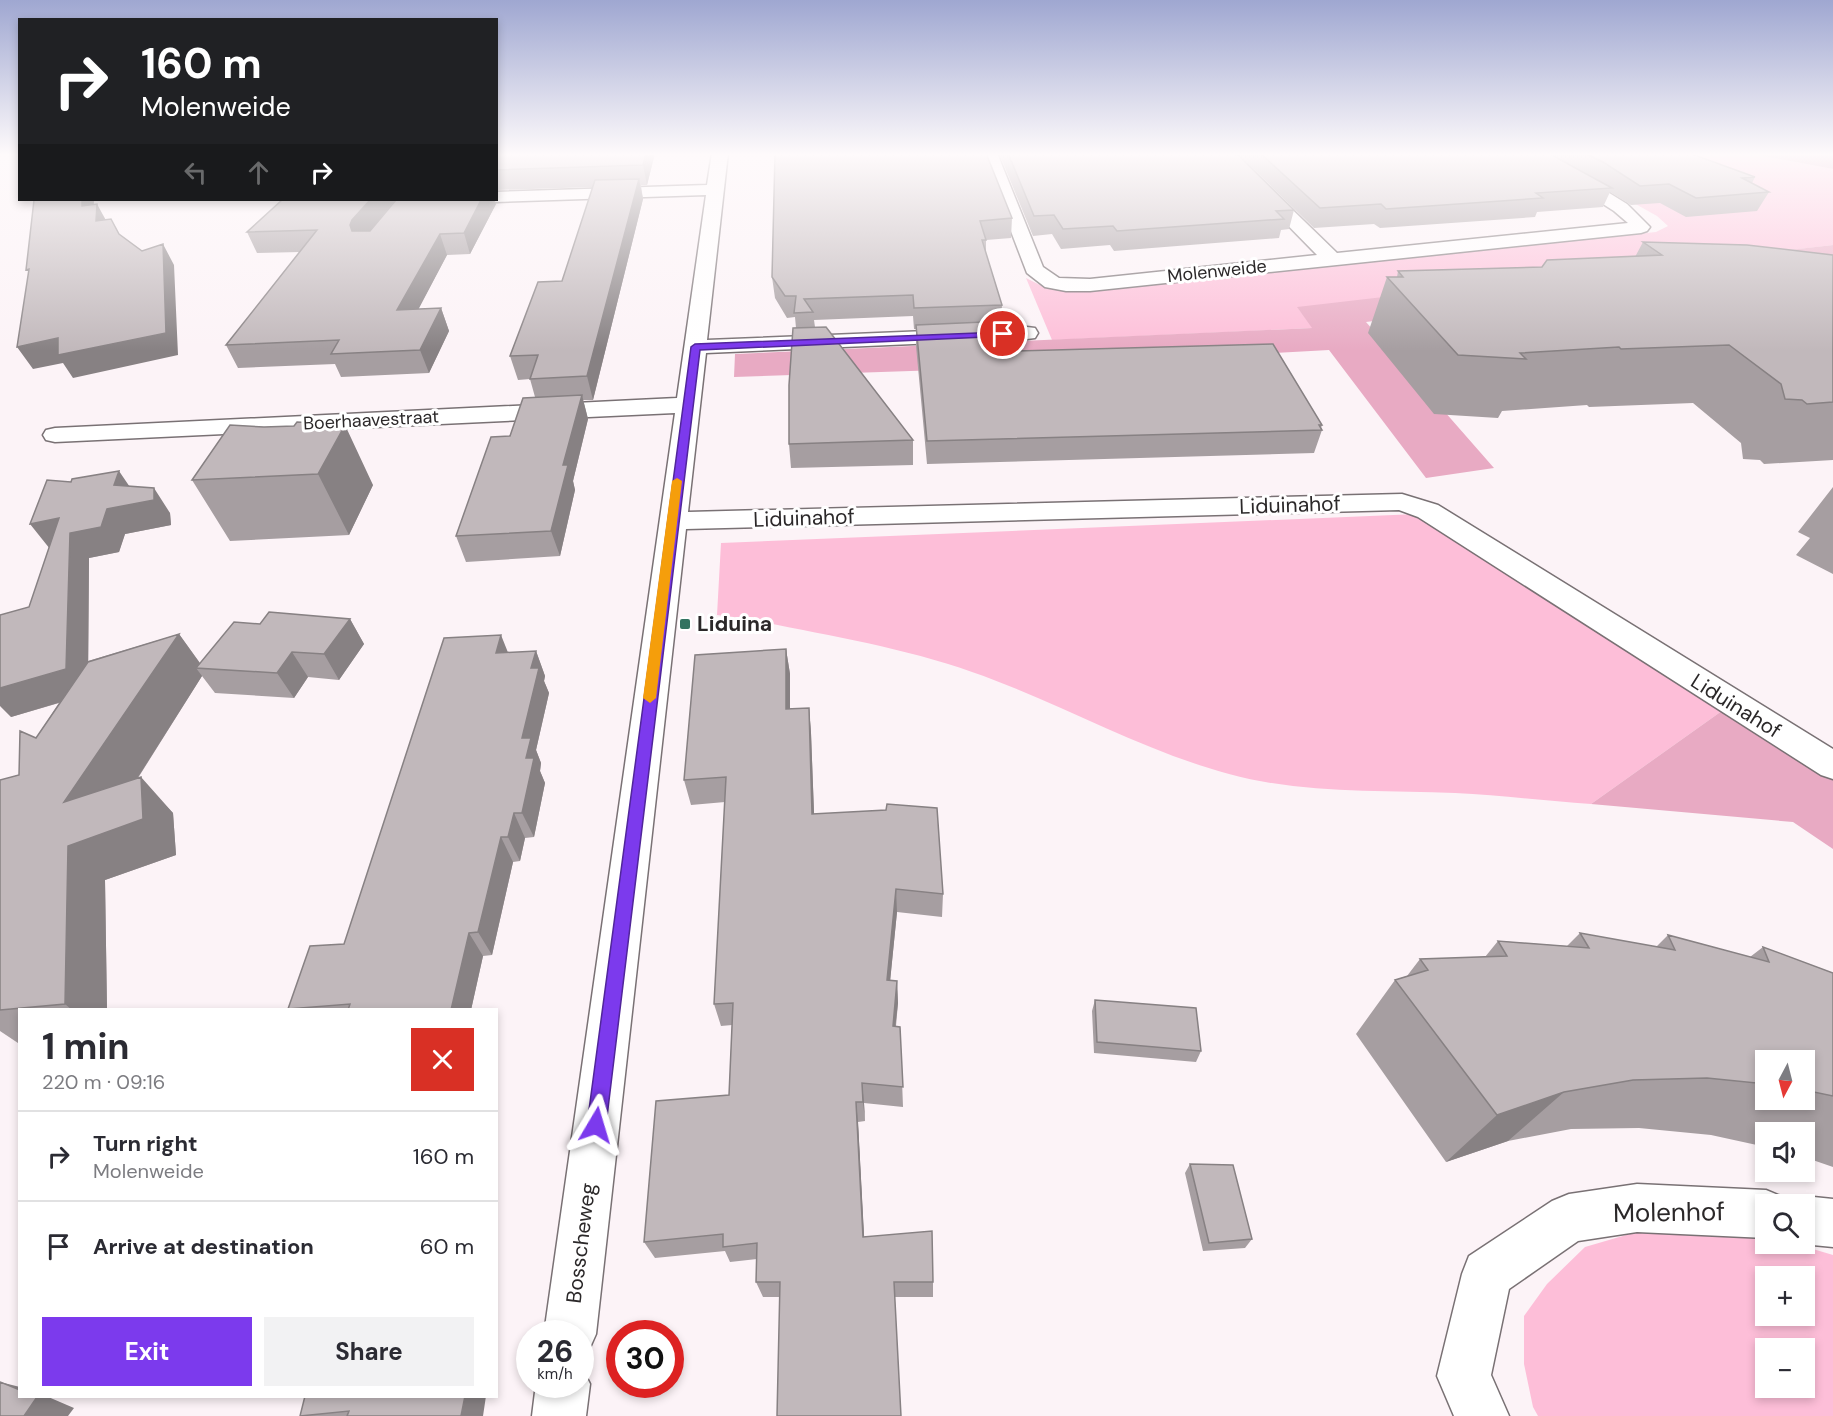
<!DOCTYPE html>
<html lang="en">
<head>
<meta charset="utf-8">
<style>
	:root { --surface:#fff; --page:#f2f2f3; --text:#2b2b33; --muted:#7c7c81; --line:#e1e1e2; --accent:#7c3aed }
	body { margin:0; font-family:"DM Sans",sans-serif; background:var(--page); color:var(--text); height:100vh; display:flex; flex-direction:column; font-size:22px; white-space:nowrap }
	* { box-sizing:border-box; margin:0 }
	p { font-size:20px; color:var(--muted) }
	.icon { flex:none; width:33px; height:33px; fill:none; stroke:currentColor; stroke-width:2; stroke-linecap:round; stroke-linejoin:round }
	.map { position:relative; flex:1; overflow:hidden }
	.details { position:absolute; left:18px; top:1008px; width:480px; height:390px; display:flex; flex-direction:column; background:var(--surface); border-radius:0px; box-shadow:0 3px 9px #0003 }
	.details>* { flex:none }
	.top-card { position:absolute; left:18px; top:18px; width:480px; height:183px; border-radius:0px; box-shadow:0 3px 9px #0003; background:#202124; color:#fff; overflow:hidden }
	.needle { width:39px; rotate:187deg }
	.controls { position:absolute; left:1755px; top:1050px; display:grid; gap:12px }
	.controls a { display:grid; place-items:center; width:60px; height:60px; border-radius:0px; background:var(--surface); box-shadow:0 3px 9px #0003; font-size:30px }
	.speed { position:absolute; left:516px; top:1320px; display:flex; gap:12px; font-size:30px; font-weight:700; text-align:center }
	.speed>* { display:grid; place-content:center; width:78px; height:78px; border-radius:50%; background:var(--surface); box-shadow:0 3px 9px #0003; line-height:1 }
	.speed small { font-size:15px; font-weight:400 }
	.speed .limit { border:9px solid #d22; background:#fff; color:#111 }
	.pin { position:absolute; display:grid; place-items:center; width:51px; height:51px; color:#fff; margin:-26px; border:3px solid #fff; border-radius:50%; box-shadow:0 2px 6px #0007 }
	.me { position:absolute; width:66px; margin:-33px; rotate:7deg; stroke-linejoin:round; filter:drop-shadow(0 0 4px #0008) }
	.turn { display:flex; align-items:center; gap:21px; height:126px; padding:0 24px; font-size:27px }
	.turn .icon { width:78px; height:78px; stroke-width:2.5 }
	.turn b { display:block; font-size:42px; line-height:51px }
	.lanes { display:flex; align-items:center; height:57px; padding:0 24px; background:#0003; justify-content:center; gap:30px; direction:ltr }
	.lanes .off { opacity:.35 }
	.round { display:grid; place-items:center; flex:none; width:63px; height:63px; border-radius:0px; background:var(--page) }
	.headline { display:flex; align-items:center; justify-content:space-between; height:102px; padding:0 24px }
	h1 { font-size:36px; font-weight:700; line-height:45px }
	.button { display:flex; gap:12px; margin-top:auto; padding:12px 24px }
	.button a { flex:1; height:69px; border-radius:0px; background:var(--accent); color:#fff; font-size:24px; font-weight:700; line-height:69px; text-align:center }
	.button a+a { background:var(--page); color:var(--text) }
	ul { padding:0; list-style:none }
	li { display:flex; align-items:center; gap:18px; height:90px; padding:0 24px; border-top:2px solid var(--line) }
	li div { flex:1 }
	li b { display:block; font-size:22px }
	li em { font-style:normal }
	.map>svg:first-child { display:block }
</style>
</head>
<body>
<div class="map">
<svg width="1833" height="1416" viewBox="0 0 1833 1416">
	<rect width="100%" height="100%" fill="#fcf3f7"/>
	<!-- green -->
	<path fill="#fdbed8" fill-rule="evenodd" d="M1662,153H1747L1833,169V245L1298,308L1313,328L1052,340L1026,278L1048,289L1086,290L1656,232L1668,226L1657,216L1605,187Z
		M1417,514L1726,708L1591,804C1546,801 1500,795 1455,793C1381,790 1302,794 1229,774C1140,750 1059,702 972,672C898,646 819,634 742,618L717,615L721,543Z
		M1719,1228L1765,1237L1766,1244H1796L1833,1255V1416H1538L1533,1407L1524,1364V1316L1547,1284L1585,1247L1633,1233ZM1766,1276H1804V1316H1766ZM1766,1348H1804V1388H1766Z"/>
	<!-- forest -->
	<path fill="#e8aac3" d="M1833,245V262L1366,322L1494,468L1426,478L1329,350L1000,368L734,377L735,354L1312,328L1297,307Z
		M1726,708L1833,775V849L1793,822L1591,804Z"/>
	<!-- water -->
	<path fill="#d194ae" d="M1747,153H1833V169Z"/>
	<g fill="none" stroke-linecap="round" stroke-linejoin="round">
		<!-- minor casing -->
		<g stroke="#797174" stroke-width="3">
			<path id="minor" d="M712,153H728L707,340L1027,327L1035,328L1038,333L1035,338L1027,339L706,353L688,512L1402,494L1438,505L1833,749V779L1821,775L1418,517L1399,510L686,529L596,1334L588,1352L580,1356V1334H544L675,413L55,442L46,440L43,435L46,430L55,428L677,398L706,195L496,202L489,200H496V192L707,185Z
				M981,153H997L1043,267L1059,278L1090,279L1317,255L1217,153H1234L1337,253L1628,223L1614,211L1581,190L1517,156L1515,153H1536L1593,183L1627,204L1650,227L1647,231L1641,233L1090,291H1066L1045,287L1027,273Z
				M1637,1184L1766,1190L1783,1197L1786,1204L1804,1196L1833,1199V1247L1802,1244H1804V1204H1766V1238L1637,1232L1578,1241L1509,1289L1491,1375L1509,1416H1454L1437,1376L1462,1274L1469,1256L1552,1201L1569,1194Z
				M580,1364L590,1384L586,1416H532L536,1384H580Z"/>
		</g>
		<!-- minor -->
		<use href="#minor" fill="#fff" fill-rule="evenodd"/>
	</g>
	<!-- wall -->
	<path fill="#a69ea1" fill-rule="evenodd" d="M496,153H655L647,185H641L643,199L593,400H583L588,419L573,481L575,490L560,556L466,562L456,536L510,436L535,397L530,379L518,380L510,356L562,281L593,187L496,190Z
		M775,153L1012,218L1011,238L986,240V253L1002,305L1001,321L1017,351L1322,425L1321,428L1322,430L1314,453L927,464L916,346V329H914L913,316L814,320L815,327L913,440V465L791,468L789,444L796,328L795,317L787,318L775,298L772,277Z
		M999,153H1236L1294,210L1289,229L1281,230L1279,238L1114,251L1110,245L1061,249L1052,234L1033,236Z
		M1237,153H1689L1755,177L1752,183L1769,192L1757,211L1686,217L1660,203L1631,205L1610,192L1603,207L1537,212L1535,217L1380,228L1374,224L1314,228Z
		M396,200H494L496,204L470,254L447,255L418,309L441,308L449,331L429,373L341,377L335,364L238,368L226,345L300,252L257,253L247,232Z
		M1643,242L1833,255V460L1764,464L1760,460L1743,459L1741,443L1693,403L1589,407L1587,405L1502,411L1498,418L1434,414L1368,333L1387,277H1397L1398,271L1542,267L1635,257Z
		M230,425L373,485L349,535L230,541L192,480Z
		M129,486L170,513L171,525L125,534L119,552L89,558L88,661L179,634L200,663L260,624L350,619L364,644L339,680L308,677L294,698L215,693L202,676L138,778L173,813L176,855L105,880L107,1010H20V1043H18L0,1031V780L19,775L36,738L59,703L11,717L29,607Z
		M1833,487V574L1796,555L1810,538L1798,532Z
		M786,649L790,674V709L809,708L811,733L814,814L943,894L942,917L897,912L890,981H897L898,1003L896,1026L900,1027L903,1107L864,1103L865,1121L858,1122L864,1237L933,1282V1297H763L756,1282L757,1259L730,1262L725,1251L655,1258L644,1242L729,1095L732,1025L721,1026L714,1004L725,802L691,805L684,780Z
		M536,651L545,676L544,681L549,693L536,750L541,763L540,771L545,783L534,837L525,838L520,861L513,862L492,955L483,956L471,1010H289L288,1009L344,944L508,653Z
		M1580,933L1656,947L1668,935L1750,957L1763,947L1833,973V1167L1804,1157V1132H1766V1147L1711,1135L1639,1128L1571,1129L1508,1141L1446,1162L1356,1034L1395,980L1407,976L1420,959L1485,957L1498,941L1567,946ZM1766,1060H1804V1100H1766Z
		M1095,1000L1201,1051L1196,1062L1094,1053L1092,1011Z
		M1190,1164L1252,1239L1245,1248L1203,1251L1185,1173Z
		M305,1396L483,1416H300Z"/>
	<!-- shaded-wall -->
	<path fill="#878183" d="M646,153H655L647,185L643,165Z
		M639,179L643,199L593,400L587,376Z
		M82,200H94L93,226L82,206Z
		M370,200H395L358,246L350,225L352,220Z
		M481,200H494L496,204L470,254L464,233Z
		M97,204L108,224L96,221Z
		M440,234L447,255L406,333L397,310Z
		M163,244L174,265L178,355L73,378L63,363L33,369L17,347Z
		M441,308L449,331L429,373L420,350Z
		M582,395L588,419L573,481L575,490L560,556L551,531L563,465Z
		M345,425L373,485L349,535L318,474Z
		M119,471L136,496L154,488L170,513L171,525L125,534L119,552L89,558L88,694L11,717L0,706V688L50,549L30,524L114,485Z
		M350,619L364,644L339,680L324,654Z
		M179,634L204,669L196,668L202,676L102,834L141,777L173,813L176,855L105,880L107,1010H72L65,1004L64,802Z
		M501,635L511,660L496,653Z
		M786,649L790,674V734L786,709Z
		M536,651L545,676L544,681L549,693L536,750L541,763L540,771L545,783L534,837L522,813L526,758L522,738L531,668Z
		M292,652L308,677L294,698L277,673Z
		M809,708L811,733L815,838L812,814Z
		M514,813L525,838L520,861L508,837Z
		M501,837L513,862L492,955L478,932Z
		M896,889L897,912L888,1002L887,980Z
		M469,933L483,956L471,1010H451Z
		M897,981L898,1003L893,1047V1026Z
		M862,1083L864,1103L865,1121L863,1102Z
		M1564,1092L1508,1141L1446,1162L1497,1115Z
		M856,1102L858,1122L865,1253L863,1237Z
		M0,1382L20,1387V1390Z
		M36,1396H46L74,1408L68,1416H24Z
		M465,1396H486L483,1416H461Z"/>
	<!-- building -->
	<path fill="#c1b8bb" stroke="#878183" stroke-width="1.5" d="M496,153H646L643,165L496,170Z
		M775,153H986L1012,218L980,221L986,240H982L1002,305L914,308L913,295L804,299L813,312L794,313L796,296H785L772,277Z
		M1008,153H1236L1294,210L1276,211L1284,219L1117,231L1113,226L1063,229L1054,215L1034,216Z
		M1260,153H1548L1612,188L1536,193L1543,198L1386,209L1381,204L1320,208Z
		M1584,153H1689L1755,177L1742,178L1769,192L1696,198L1669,184L1640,186L1603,162Z
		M639,179L587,376L530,379L538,355L510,356L538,282L562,281L595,180Z
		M34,200H82V206L97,204L96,221L111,219L119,234L142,251L163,244L166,333L58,355V338L17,347L29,269L26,270Z
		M282,200H370L352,220L350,225L352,231H370L396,200H481L464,233L440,234L397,310L441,308L420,350L331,354L339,340L226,345L317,230L247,232Z
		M1643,242L1747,245L1833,255V402L1807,404L1802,400L1785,399L1781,384L1729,345L1621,349L1619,347L1520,353L1526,359L1458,355L1387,277H1403L1398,271L1542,267L1547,260L1662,255Z
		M1007,321L1017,351L1273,344L1322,425H1319L1322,430L927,441L916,325Z
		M826,327L913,440L789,444V385L793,328Z
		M582,395L563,465H568L551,531L456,536L491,437L510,436L523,398Z
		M297,422L345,425L318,474L192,480L230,425L264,427L294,426Z
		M119,471L114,485L154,488V500L107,509L101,527L70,533L66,669L0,688V615L29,607L59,518L30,524L47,480L71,482L72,479Z
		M269,612L350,619L324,654L292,652L277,673L196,668L234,622L260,624Z
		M179,634L64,802L141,777L143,819L68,846L65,1004L0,1010V780L19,775L20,731L36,738L88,662Z
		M501,635L496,653L536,651L531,668H539L522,738H531L526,758H534L522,813H514L508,837H501L478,932L469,933L451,1010H348L350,1004L288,1009L310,946L344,944L444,638Z
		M786,649V709L809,708L812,814L886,810L887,804L937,808L943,894L896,889L887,980L897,981L893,1026L900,1027L903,1087L862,1083L863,1102H856L863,1237L932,1231L933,1282H894L901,1416H777L780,1282H756L757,1243L723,1247V1234L644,1242L656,1101L729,1095L733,1003L714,1004L726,777L684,780L695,655Z
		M1580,933L1675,950L1668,935L1769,962L1763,947L1833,973V1096L1804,1090V1060H1766V1084L1707,1078L1633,1080L1564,1092L1497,1115L1395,980L1428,970L1420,959L1507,956L1498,941L1589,948Z
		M1095,1000L1196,1008L1201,1051L1097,1042Z
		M1190,1164L1233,1165L1252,1239L1209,1243Z
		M0,1382L20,1390V1396L37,1397L24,1416H0Z
		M305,1396H465L461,1416H347L349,1411L300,1416Z"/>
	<!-- sky -->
	<linearGradient id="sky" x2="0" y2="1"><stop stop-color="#9fa7d1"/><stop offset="0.44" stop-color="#fefafb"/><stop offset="1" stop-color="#fefafb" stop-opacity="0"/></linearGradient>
	<rect width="1833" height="351" fill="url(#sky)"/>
	<!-- route -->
	<path fill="#7c3aed" stroke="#51269a" stroke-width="1.5" d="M1003,332L1008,334L1007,336L700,350L606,1125L603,1131L596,1134L589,1131L587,1125L691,347L695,344Z"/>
	<!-- slow -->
	<path fill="#f59e0b" d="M677,478L682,481L656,698L650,703L643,698L672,481Z"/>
	<!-- markers -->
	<rect fill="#337361" stroke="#fff" stroke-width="2" x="679" y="618" width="12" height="12" rx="3"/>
	<g text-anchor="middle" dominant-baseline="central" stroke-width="6" stroke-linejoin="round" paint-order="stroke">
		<!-- far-street labels -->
		<g font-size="18" fill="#2b2829" stroke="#fff">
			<text transform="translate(1217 271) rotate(-6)">Molenweide</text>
			<text transform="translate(371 420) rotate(-3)">Boerhaavestraat</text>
		</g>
		<!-- street labels -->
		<g font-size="21" fill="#2b2829" stroke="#fff">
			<text transform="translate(1290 505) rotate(-2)">Liduinahof</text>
			<text transform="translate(804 518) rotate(-2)">Liduinahof</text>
			<text transform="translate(1736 706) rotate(32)">Liduinahof</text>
			<text transform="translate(581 1243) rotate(-83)">Bosscheweg</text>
		</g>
		<!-- poi labels -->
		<g font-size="21" font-weight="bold" fill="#2b2829" stroke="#fff" text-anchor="start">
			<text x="697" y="624">Liduina</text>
		</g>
		<!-- near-street labels -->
		<g font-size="26" fill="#2b2829" stroke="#fff">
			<text transform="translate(1669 1212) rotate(-1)">Molenhof</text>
		</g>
	</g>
</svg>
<div class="controls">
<a><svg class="needle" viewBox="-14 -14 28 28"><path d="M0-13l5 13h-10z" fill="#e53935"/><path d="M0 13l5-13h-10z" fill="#7c7c81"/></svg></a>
<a><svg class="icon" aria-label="sound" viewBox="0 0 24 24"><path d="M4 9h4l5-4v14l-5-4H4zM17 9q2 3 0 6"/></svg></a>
<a><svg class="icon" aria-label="search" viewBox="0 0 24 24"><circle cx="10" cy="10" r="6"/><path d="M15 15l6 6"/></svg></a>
<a>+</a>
<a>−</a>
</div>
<div class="speed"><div>26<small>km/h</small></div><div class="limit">30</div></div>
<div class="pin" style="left:1003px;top:334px;background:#d93025"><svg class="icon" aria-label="arrive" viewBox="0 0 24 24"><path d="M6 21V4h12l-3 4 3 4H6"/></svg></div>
<svg class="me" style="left:596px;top:1125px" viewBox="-20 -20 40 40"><path d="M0-17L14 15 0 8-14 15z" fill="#7c3aed" stroke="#fff" stroke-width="4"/></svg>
<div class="top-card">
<div class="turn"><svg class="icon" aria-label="right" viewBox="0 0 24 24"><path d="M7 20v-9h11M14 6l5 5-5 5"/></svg><div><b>160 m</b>Molenweide</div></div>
<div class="lanes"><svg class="icon off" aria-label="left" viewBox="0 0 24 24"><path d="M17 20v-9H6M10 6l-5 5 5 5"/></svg><svg class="icon off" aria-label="ahead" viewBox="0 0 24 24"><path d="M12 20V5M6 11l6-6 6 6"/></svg><svg class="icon" aria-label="right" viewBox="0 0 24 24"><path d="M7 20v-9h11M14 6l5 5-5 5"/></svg></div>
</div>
<section class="details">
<div class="headline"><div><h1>1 min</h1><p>220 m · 09:16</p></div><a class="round" style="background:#d93025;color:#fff"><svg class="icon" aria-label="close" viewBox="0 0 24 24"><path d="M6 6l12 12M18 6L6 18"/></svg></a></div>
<ul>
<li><svg class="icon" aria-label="right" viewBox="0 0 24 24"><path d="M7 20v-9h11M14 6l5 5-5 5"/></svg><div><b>Turn right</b><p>Molenweide</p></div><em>160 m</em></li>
<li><svg class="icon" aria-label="arrive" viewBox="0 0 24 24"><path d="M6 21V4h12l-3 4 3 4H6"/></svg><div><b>Arrive at destination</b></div><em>60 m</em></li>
</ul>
<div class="button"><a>Exit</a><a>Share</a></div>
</section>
</div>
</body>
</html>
